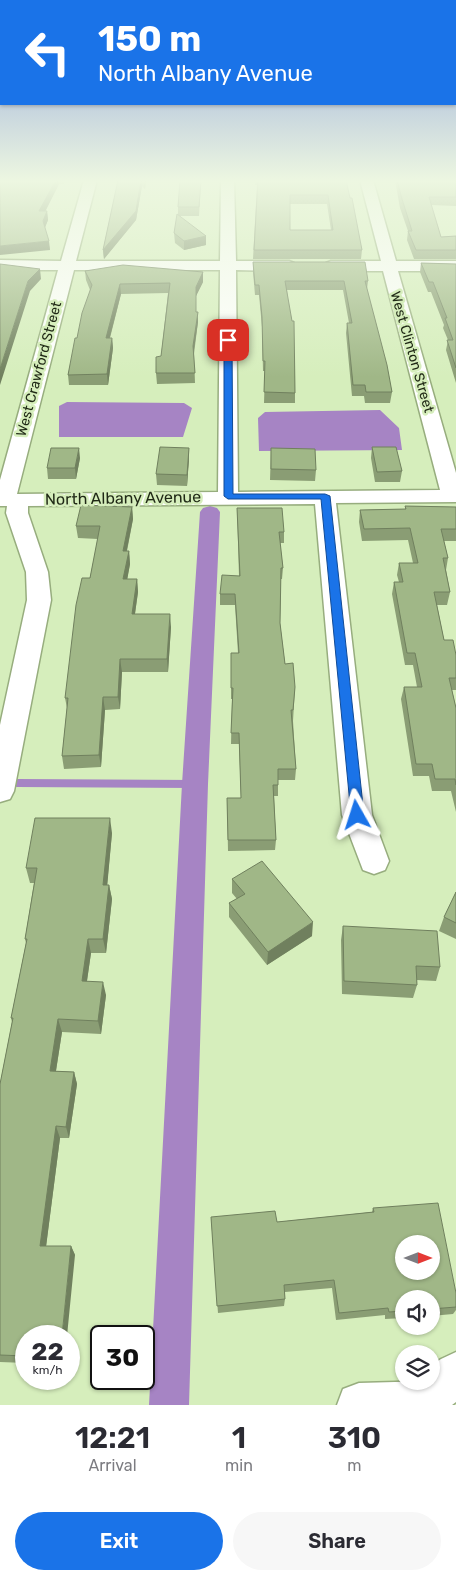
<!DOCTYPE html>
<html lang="en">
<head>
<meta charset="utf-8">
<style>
	:root { --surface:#fff; --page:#f7f7f7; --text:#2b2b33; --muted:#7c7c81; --accent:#1a73e8 }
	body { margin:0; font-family:Rubik,sans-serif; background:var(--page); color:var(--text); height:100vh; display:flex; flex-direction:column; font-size:19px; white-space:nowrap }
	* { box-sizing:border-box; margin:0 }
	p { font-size:16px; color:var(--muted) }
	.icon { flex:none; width:28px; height:28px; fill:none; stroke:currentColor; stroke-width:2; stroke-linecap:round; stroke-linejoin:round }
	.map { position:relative; height:1405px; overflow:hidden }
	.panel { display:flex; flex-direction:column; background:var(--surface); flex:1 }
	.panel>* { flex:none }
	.guide { position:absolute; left:0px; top:0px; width:456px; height:105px; box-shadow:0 1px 4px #0004; background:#1a73e8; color:#fff; overflow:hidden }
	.needle { width:32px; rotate:90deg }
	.tools { position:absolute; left:395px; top:1235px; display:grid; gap:10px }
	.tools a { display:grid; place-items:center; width:45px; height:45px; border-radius:50%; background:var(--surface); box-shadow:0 1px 4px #0004; font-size:25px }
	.speed { position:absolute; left:15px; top:1325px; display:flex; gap:10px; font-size:25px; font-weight:700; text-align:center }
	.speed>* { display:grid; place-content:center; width:65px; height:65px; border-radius:50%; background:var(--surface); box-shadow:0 1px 4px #0004; line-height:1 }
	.speed small { font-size:12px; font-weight:400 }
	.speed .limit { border:2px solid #111; border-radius:8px; background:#fff; color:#111 }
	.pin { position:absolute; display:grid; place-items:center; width:42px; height:42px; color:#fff; margin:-21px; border-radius:10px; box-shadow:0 2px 8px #0006 }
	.me { position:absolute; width:55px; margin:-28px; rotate:354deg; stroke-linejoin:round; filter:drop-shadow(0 0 4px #0008) }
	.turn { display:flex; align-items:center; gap:18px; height:105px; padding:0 15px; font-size:22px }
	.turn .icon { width:65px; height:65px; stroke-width:2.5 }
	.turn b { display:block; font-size:35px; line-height:42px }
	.eta { display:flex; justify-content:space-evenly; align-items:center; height:85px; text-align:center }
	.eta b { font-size:30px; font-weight:600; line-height:35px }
	.primary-button { display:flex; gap:10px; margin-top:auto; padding:10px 15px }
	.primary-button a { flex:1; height:58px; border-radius:30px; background:var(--accent); color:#fff; font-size:20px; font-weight:600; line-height:58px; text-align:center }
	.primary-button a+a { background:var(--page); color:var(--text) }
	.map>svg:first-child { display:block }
</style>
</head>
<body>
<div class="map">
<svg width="456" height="1405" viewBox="0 0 456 1405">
	<rect width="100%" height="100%" fill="#d6eebc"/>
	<!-- water -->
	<path fill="#a684c4" d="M67,402L184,403L192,408L183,437H59V406Z
		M380,410L399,428L402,450L259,451L258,418L265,412Z"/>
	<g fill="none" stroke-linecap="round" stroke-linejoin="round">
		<!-- stream -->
		<path stroke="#a684c4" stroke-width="8" d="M17,783L195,784"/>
		<!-- canal -->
		<path fill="#a684c4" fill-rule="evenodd" d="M210,506L217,508L220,512L208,784L189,1405H149L182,784L200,512L203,508Z"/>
		<!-- street casing -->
		<g stroke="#97ad7e" stroke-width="3">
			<path id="street" d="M84,180H97L76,261H220L221,180H234L236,261H289L294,263L297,266L294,269L289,271L236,270L238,492L440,490L383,271H331L326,269L323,266L326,263L331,261H381L360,180H373L396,261H456V271H398L456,473V502L336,503L372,815L389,861L385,870L374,874L363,870L342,815L315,504L28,506V513L48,572L51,600L14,791L10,799L0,802V725L27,600L26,572L6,513L7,506H0V480L58,270H0V260L61,261ZM74,270H220L218,492L17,494Z
				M456,1352V1402L452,1405H337L343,1389L359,1383L431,1381V1366L441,1359Z"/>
		</g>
		<!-- street -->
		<use href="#street" fill="#fff" fill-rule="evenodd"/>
	</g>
	<!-- wall -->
	<path fill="#8a9d74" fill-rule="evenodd" d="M0,180H64V184H59L45,211H47L48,220L45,227L50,250Z
		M118,180H146L145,189L142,186L136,220L104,259L103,250Z
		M180,180H201L199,216H179L206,245L184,250L175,243L174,233L178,215V207Z
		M255,180H346L350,198L362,250L361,259H253L257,185H255ZM290,204H327L331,230H290Z
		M395,180H456V206L431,205L441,237L456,236V259H414L407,240L408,231L400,208Z
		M253,262L368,281L367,289L392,392L390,403H365L364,396H352L346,333L347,323H349L343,290H287L295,393V403H264L265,371H263L262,327L259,295H255L253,272Z
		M421,263L456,264V383L446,350L448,340L443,328L444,325L431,292H428L420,272Z
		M85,271L203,272V282L196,296V312H198V322L194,354L195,383L157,384L156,373L161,356L168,293L121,294L110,338H112L113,348L108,385H69L68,375L90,290L86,280Z
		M372,447L402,471L400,482H375L371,458Z
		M189,448V458L187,486L157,485L156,474Z
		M271,448L316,470L315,481L270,480Z
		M80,458L76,479H48L47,468Z
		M405,506L456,507V541H444L448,558L446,570L450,592L447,605H437L444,640L456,655V690H452L456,708V812L451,791H432L429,776H413L401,699L404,687H417L413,665H405L392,594L394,582H399L397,575L399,563H413L408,540L362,541L359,522L360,510L405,509Z
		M132,507L133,519L127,551H129L130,564L127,579H137L138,592L135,614L171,627L168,672H122L120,709L105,710L101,767L64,769L62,756L67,708L65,698L98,539L78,538L76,526Z
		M237,508L284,532V543H280L283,568L282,579H281L280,623L285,664L295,687L293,721L296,769L295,780H278V796H274L276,840L275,850L228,851L227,798H241L239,744H231L232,699H231V653H238L235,605H220V594L239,576Z
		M112,833L107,885H109L112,899L106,953H91L87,981L106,995L101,1034L62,1032L56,1071L74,1072L77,1084L69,1138H60L46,1246H71L75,1255L26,1336V1363L0,1362V1084L12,1022L11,1018L26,943L25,939L34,883H30L26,868Z
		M232,879L312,936L267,965L229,917V903L237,899L232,893Z
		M456,892V939L439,931L444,917Z
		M343,926L440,967L436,981L417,980V985L413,998L342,994L341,940Z
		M373,1208L456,1293V1310L453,1314L431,1316V1299H404V1318L385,1319V1315L336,1320L332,1288L285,1292V1299L284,1306L218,1313L211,1217L277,1222L372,1212Z"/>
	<!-- shaded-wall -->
	<path fill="#70805e" d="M56,180H58L59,184L41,220L39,211Z
		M141,180L142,186L136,220L104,259L103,250Z
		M144,180H146L145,189L144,181Z
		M47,211L48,220L44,230L43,221Z
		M206,236V245L184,250V241Z
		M49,241L50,250L0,255V246Z
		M40,269L41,279L30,291L0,385V369L28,281Z
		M203,272V282L196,296V287Z
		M120,284L121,294L107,348L106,338Z
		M198,312V322L193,356V346Z
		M112,338L113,348L108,385L107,374Z
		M79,448L80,458L76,479L75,468Z
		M189,448V458L187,486V475Z
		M132,507L133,519L124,564L123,551Z
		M129,551L130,564L125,592L123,579Z
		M137,579L138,592L133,627L132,614Z
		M170,614L171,627L168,672L167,659Z
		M120,659L122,672L120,709L118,697Z
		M103,697L105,710L101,767L99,755Z
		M110,818L112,833L106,899L103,885Z
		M109,885L112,899L106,953L103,939Z
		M313,922L312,936L267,965L268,952Z
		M88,939L91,953L85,994L82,981Z
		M103,982L106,995L101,1034L98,1021Z
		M58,1019L62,1032L54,1083L50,1071Z
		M74,1072L77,1084L69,1138L66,1127Z
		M56,1126L60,1138L45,1255L40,1246Z
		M71,1246L75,1255L67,1336H62Z"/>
	<!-- building -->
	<path fill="#a0b787" stroke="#70805e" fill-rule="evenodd" d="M0,180H56L39,211H47L43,221L49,241L0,246Z
		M118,180H141L136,211L103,250Z
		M180,180H201L199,207H178Z
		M258,180H346L350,198H352L362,250H254ZM290,195H328L333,230H290Z
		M397,180H456V197H429L441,237L456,236V250H416L408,231H412L402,199Z
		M177,214L206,236L184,241L174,233Z
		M253,262H365L368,281H365L387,365L392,392H366L365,385H353L347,323H352L344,281H285L292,321H294L295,393L264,392L265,361H263L262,317L259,285H255Z
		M421,263L456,264V368L447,340H453L445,318H447L433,282H429Z
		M0,264L40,269L28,281L0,369Z
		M123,265L203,272L196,287V312H198L193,346L195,373H156V357L161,356L170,283L120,284L106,338H112L107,374L68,375L75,338H77L82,313L92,285L85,271Z
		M160,447L189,448L187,475L156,474Z
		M372,447H396L402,471L377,472Z
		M51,448H79L75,468H47Z
		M271,448L315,449L316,470L271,469Z
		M81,505L132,507L123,551H129L123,579H137L132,614H170L167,659H120L118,697H103L99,755L62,756L68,698H65L76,605L82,578H90L100,526H76Z
		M405,506L456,507V529H441L448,558H443L450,592H434L444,640H453L456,655V678H449L456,708V785L455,779H435L432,764H416L404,687H422L415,653H407L394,582H403L399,563H418L410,528L364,529L360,510L406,509Z
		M237,508H282L284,532H279L283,568H281L280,623L285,664L293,663L295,687L293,710H291L296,769H278V785H273L276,840H228L227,798H241L239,733H231L233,688H231V653H239L235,594H220L222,575L240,576Z
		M35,818H110L103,885H109L103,939H88L82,981L103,982L98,1021L58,1019L50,1071L74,1072L66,1127L56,1126L40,1246H71L62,1336H26V1356L0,1355V1084L13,1018H11L27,939H25L37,868H26Z
		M262,861L313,922L268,952L229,903L245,894L232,879Z
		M456,892V923L444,917Z
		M343,926L437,931L440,967L416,966L417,985L344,981Z
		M438,1203L456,1293V1307L431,1309V1299H404V1311L389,1312L388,1308L339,1313L334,1280L284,1285L285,1299L217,1306L211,1217L275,1211L277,1222L374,1212L373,1208ZM404,1244H431V1271H404Z"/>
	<!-- sky -->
	<linearGradient id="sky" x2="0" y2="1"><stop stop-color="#8da1da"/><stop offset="0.48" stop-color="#edf7e1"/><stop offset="1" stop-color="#edf7e1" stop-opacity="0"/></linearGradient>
	<rect width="456" height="377" fill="url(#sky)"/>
	<!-- route -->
	<path fill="#1a73e8" stroke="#114b97" d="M228,337L232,340L233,494H325L330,496L364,815L362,818H353L351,815L321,499H228L224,496V340Z"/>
	<g text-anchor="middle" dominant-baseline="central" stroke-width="5" stroke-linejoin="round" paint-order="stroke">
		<!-- far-street labels -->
		<g font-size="14" fill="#1f2815" stroke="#d6eebc">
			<text transform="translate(412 352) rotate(74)">West Clinton Street</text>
			<text transform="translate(39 369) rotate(-75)">West Crawford Street</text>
		</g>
		<!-- street labels -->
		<g font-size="16" fill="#1f2815" stroke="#d6eebc">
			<text transform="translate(123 498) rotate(-1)">North Albany Avenue</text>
		</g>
	</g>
</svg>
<div class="tools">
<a><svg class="needle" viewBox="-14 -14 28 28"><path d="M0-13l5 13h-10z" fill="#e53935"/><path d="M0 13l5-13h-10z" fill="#7c7c81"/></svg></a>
<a><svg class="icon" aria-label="sound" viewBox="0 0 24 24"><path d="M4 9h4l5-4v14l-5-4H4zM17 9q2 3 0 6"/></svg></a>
<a><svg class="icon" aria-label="layers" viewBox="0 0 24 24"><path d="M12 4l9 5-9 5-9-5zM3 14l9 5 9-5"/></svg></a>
</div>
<div class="speed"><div>22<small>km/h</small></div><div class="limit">30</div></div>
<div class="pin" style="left:228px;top:340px;background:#d93025"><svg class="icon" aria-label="arrive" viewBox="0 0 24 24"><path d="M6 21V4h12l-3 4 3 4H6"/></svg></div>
<svg class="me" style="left:357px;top:815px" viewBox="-20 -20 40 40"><path d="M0-17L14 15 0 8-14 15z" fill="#1a73e8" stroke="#fff" stroke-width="4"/></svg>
<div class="guide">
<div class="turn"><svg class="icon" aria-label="left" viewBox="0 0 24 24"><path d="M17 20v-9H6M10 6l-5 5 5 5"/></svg><div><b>150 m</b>North Albany Avenue</div></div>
</div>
</div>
<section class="panel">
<div class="eta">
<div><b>12:21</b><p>Arrival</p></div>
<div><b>1</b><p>min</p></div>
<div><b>310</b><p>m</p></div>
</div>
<div class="primary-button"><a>Exit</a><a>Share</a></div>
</section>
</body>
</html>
